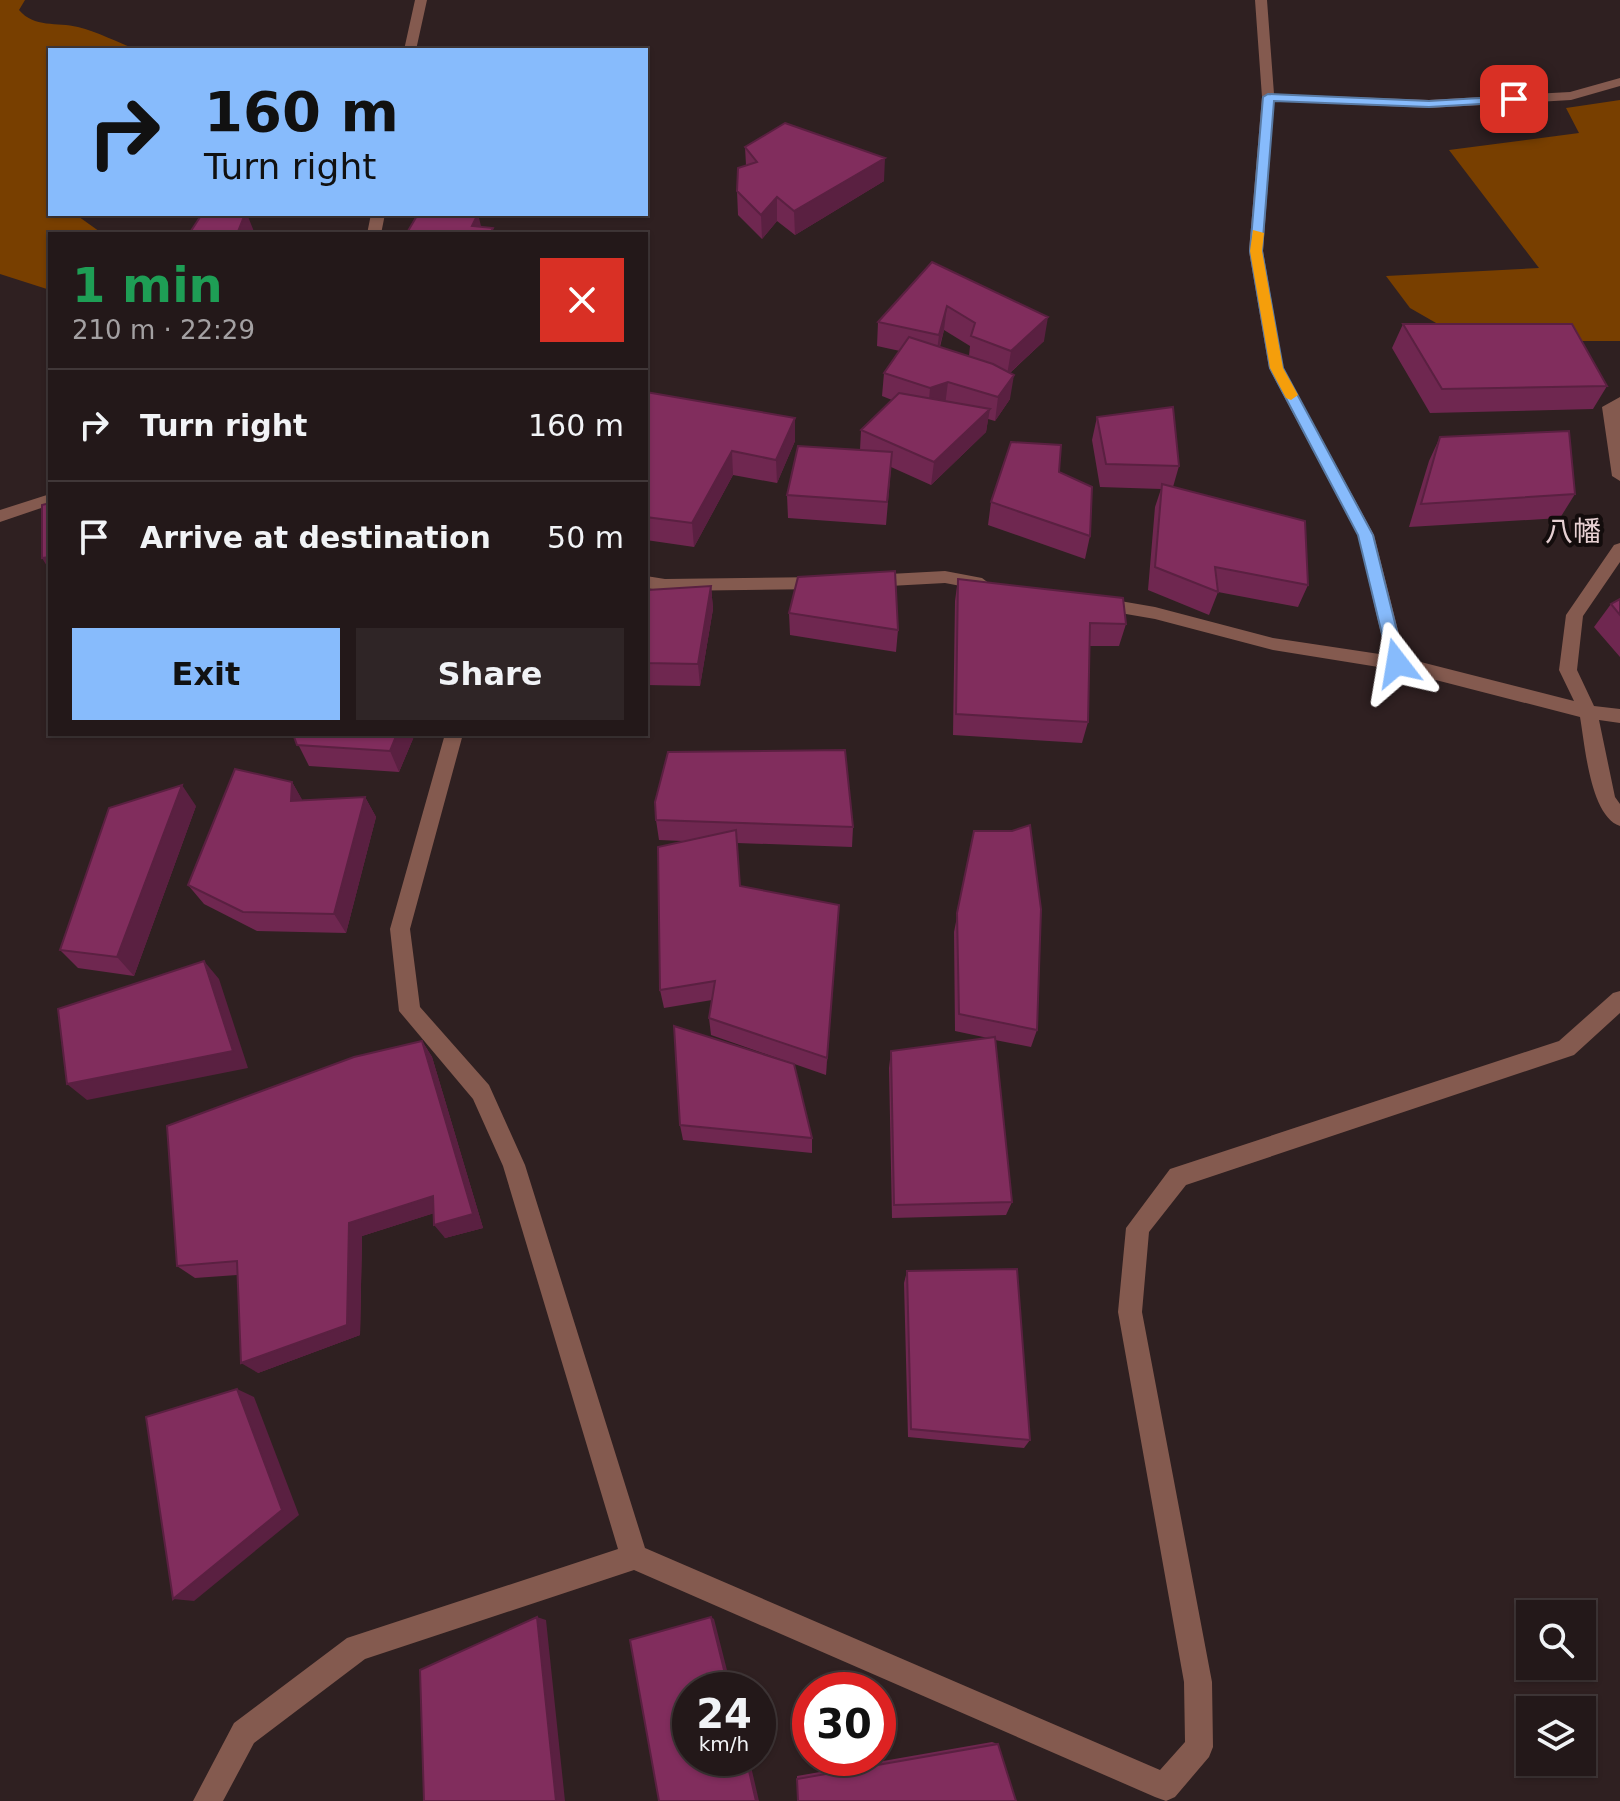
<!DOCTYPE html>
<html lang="en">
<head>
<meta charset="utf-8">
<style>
	:root { --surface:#231819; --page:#2f2526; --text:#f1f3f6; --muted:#a3a0a2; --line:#403738; --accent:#87bbfc }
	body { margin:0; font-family:"DejaVu Sans","Noto Sans JP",sans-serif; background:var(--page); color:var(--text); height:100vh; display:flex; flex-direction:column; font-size:30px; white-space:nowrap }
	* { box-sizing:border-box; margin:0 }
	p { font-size:26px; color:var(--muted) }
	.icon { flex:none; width:44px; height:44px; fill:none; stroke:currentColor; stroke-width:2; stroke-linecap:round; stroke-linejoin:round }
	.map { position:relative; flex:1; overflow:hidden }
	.drawer { position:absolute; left:48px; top:232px; width:600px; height:504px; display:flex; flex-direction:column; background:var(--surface); border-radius:0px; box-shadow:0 2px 6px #0004,0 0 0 2px var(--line) }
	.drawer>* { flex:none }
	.top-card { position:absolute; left:48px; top:48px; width:600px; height:168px; border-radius:0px; box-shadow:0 2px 6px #0004,0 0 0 2px var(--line); background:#87bbfc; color:#111; overflow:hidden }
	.controls { position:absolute; left:1516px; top:1600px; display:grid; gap:16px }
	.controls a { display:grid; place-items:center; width:80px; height:80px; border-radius:0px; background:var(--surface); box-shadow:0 2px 6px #0004,0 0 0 2px var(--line); font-size:40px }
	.speed { position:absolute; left:672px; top:1672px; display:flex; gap:16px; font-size:40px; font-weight:700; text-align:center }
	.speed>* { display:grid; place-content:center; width:104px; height:104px; border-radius:50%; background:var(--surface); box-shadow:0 2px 6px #0004,0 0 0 2px var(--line); line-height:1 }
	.speed small { font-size:20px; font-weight:400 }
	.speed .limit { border:12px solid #d22; background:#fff; color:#111 }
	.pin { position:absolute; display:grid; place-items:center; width:68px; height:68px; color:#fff; margin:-34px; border-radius:16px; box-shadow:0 4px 12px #0006 }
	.me { position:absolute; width:88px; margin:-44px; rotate:346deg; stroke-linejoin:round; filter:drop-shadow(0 0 6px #0008) }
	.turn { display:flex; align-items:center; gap:28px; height:168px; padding:0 24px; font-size:36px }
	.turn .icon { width:104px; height:104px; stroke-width:2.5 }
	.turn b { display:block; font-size:56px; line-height:68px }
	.round { display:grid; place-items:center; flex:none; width:84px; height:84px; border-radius:0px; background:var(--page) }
	.headline { display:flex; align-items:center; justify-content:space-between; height:136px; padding:0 24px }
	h1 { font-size:48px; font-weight:700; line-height:60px; color:#1e9e55 }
	.action { display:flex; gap:16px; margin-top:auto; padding:16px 24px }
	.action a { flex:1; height:92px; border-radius:0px; background:var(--accent); color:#111; font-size:32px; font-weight:700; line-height:92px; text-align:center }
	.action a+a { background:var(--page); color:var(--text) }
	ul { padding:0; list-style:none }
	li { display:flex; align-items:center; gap:24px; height:112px; padding:0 24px; border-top:2px solid var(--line) }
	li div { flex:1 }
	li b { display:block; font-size:30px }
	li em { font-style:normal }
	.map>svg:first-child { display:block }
</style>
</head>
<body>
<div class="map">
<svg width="1620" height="1801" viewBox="0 0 1620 1801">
	<rect width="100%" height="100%" fill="#2f2021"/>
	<!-- forest -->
	<path fill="#783f00" d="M0,0H25L19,10C34,28 57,22 78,27C97,32 118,42 137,50H50V214H75L103,234H50V290L0,274Z
		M1620,100V341H1490L1457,335L1410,308L1386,276L1539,268L1449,150L1579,133L1566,108Z"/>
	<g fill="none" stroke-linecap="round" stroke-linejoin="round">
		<!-- minor -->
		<path fill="#845a4f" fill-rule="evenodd" d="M415,0H427L416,50H404Z
			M1255,0H1267L1274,94L1429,100L1570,92L1620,78V86L1571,100L1429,108L1274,101L1263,251L1283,368L1374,535L1405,658L1574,701L1559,670L1566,615L1614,545L1620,543V562L1583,616L1577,670L1594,706L1620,709V723L1599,720L1615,797L1620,804V826C1590,816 1585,745 1580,717L1397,670L1273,650L1155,619L1097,609L1088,603L1097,597L1155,607L1273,638L1386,655L1358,535L1269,368L1249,251L1262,97Z
			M371,214H385L381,234H367Z
			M1620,397V481L1612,476L1602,407Z
			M50,494V505L0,522V510Z
			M945,571L982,578L990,584L982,590L945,583L871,587L863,581L871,575Z
			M646,576L665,579L823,577L831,583L823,589L665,591L646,588Z
			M445,734H463L410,929L420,1007L489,1085L525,1165L645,1548L1160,1770L1185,1742L1184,1682L1118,1312L1126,1228L1170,1169L1559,1041L1613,993L1620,991V1013L1574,1055L1186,1185L1149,1232L1142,1312L1212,1682L1213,1747L1209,1757L1175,1797L1166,1801L1155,1797L634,1570L365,1659L254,1743L223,1801H193L234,1723L347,1638L618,1549L503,1166L473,1099L399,1011L390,929Z"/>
	</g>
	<!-- wall -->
	<path fill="#6f2750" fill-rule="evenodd" d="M745,147L884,181L795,235L777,221L762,239L738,215L737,191L746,165Z
		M932,262L1044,341L1010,373V399L995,421L988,419L986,432L931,485L891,467L886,525L788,518L787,495L860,450L861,430L892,400L882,396L884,373L900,351L877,346L878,322ZM944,330L970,346L969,356L940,347Z
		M1403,324L1607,386L1593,409L1430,413L1392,348Z
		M646,392L795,441L777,483L733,475L694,547L646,540Z
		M1097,417L1179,466L1173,487L1308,585L1298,607L1218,592L1209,615L1148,590L1155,507L1161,489L1100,487L1092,440Z
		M1440,437L1575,494L1560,518L1409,527L1429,461Z
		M1059,472L1090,536L1085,559L988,525L991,502Z
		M958,579L1126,624L1119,646H1089L1088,722L1082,743L953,735L955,601Z
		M711,586L713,609L700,686L646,685V600Z
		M1620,599V657L1594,627L1611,604Z
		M789,613L898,630L896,652L790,635Z
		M293,734H415L399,772L309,766Z
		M292,782L302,800L365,797L376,817L346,933L257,931L204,904L188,885Z
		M196,806L134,976L78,968L60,950Z
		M656,820L853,827L852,847L737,843L740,886L839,905L826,1075L711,1035L709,1018L712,1000L664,1008L660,990L683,841L659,840Z
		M974,831L1037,1030L1031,1047L995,1040L1012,1202L1006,1215L892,1218L889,1068L891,1051L988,1038L955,1031L954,932Z
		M422,1041L432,1057L483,1228L445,1238L434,1213L362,1236L360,1335L258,1373L237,1275L195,1278L177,1266Z
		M680,1125L812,1138V1153L683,1140Z
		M907,1271L1030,1440L1024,1448L908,1437L904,1283Z
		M992,1742L998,1744L797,1779V1776Z"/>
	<!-- shaded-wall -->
	<path fill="#5a2041" d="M885,158L884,181L795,235L794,211Z
		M777,197V221L762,239L761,215Z
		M245,214H247L255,234H237Z
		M478,214L483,234L472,226Z
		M947,306L944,330L936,358L939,335Z
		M1048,317L1044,341L1007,375L1011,351Z
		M1014,375L1010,399L995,421L998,397Z
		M948,382L945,406L928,412L930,388Z
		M990,409L986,432L931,485L934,462Z
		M795,418V441L777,483L776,460Z
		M732,451L733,475L694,547L692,523Z
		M50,557V571L42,558Z
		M711,586L713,609L700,686L698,664Z
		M397,734H415L399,772L390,751Z
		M292,782L304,803L291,801Z
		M182,785L196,806L134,976L117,957Z
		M365,797L376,817L346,933L334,914Z
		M839,905L838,924L826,1075L827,1058Z
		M204,961L219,979L248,1068L87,1100L67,1084Z
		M422,1041L432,1057L483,1228L445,1238L434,1225L473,1214Z
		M433,1196L444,1210L362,1236L360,1335L258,1373L241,1363L349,1223Z
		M237,1389L254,1397L299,1515L194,1601L173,1599Z
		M537,1617L546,1620L565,1801H556Z
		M711,1617L714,1619L732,1690H729Z
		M746,1758H749L759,1801H756Z"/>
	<!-- building -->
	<path fill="#812d5d" stroke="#5a2041" stroke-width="2" d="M785,123L885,158L794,211L777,197L761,215L737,191L738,168L757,162L745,147Z
		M202,214H245L237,234H189Z
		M418,214H478L472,226L493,228L490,234H401L403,231H408Z
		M932,262L1048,317L1011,351L971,336L975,323L947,306L939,335L878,322Z
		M1403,324H1572L1607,386L1442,389Z
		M909,337L993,364L1014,375L998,397L948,382L930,388L884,373Z
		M646,392L795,418L776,460L732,451L692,523L646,517Z
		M899,393L990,409L934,462L861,430Z
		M1173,407L1179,466L1106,464L1097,417Z
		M1569,431L1575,494L1421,504L1440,437Z
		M1011,442L1061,445L1059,472L1092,487L1090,536L991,502Z
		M798,446L892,452L887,502L787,495Z
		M1162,484L1305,521L1308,585L1215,567L1218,592L1155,567Z
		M50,503V557L42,558V505Z
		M895,571L898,630L789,613L798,577Z
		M958,579L1123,598L1126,624L1090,623L1088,722L956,714Z
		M711,586L698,664L646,663V600L648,590Z
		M1620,599V615L1611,604Z
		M293,734H397L390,751L297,745Z
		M845,750L853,827L656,820L655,802L668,752Z
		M235,769L292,782L291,801L365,797L334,914L243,912L188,885Z
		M182,785L117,957L60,950L109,808Z
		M1030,825L1041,909L1037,1030L959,1014L957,913L974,831H1012Z
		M736,830L740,886L839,905L827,1058L709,1018L715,981L660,990L658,847Z
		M204,961L233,1051L67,1084L58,1009Z
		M674,1026L794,1064L812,1138L680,1125Z
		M995,1037L1012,1202L894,1205L891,1051Z
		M422,1041L473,1214L434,1225L433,1196L349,1223L347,1325L241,1363L237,1261L177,1266L167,1126L354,1057Z
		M1017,1269L1030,1440L911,1429L907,1271Z
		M237,1389L282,1510L173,1599L146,1417Z
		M537,1617L556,1801H424L420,1670Z
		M711,1617L729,1690H690V1758H746L756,1801H659L630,1640Z
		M998,1744L1016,1801H798L797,1779Z"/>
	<!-- route -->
	<path fill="#87bbfc" stroke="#587aa4" stroke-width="2" d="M1268,94L1429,101L1514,96L1520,99L1514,102L1429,107L1274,101L1262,251L1283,368L1373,535L1405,663L1397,669L1389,663L1358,535L1270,368L1250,251L1263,97Z"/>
	<!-- slow -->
	<path fill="#f59e0b" d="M1253,230L1264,233L1262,251L1283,368L1298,395L1291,400L1286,398L1270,368L1250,251Z"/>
	<g text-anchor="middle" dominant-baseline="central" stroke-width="8" stroke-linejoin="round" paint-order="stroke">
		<!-- quarter labels -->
		<g font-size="28" fill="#e6d0d2" stroke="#130c0c">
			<text x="1573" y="531">八幡</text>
		</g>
	</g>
</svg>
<div class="controls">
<a><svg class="icon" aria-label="search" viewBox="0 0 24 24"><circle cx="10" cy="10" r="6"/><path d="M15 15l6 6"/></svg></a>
<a><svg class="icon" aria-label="layers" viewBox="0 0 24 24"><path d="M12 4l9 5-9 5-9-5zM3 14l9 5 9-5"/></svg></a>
</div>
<div class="speed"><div>24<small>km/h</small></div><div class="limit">30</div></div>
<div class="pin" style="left:1514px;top:99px;background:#d93025"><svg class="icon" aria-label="arrive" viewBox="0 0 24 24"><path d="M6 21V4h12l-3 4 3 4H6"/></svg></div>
<svg class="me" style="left:1397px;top:663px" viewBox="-20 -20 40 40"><path d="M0-17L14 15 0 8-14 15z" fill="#87bbfc" stroke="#fff" stroke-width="4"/></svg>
<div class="top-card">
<div class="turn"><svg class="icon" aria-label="right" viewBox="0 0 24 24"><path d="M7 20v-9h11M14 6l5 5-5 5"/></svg><div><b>160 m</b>Turn right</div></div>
</div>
<section class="drawer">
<div class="headline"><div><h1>1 min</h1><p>210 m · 22:29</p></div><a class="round" style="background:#d93025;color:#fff"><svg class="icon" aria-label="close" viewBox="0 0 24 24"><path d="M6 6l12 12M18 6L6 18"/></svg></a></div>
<ul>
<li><svg class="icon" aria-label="right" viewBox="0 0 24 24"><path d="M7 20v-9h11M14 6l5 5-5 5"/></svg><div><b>Turn right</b></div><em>160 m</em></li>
<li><svg class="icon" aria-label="arrive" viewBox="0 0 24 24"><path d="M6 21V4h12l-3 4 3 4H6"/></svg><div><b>Arrive at destination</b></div><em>50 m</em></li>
</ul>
<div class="action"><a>Exit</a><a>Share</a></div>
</section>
</div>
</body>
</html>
